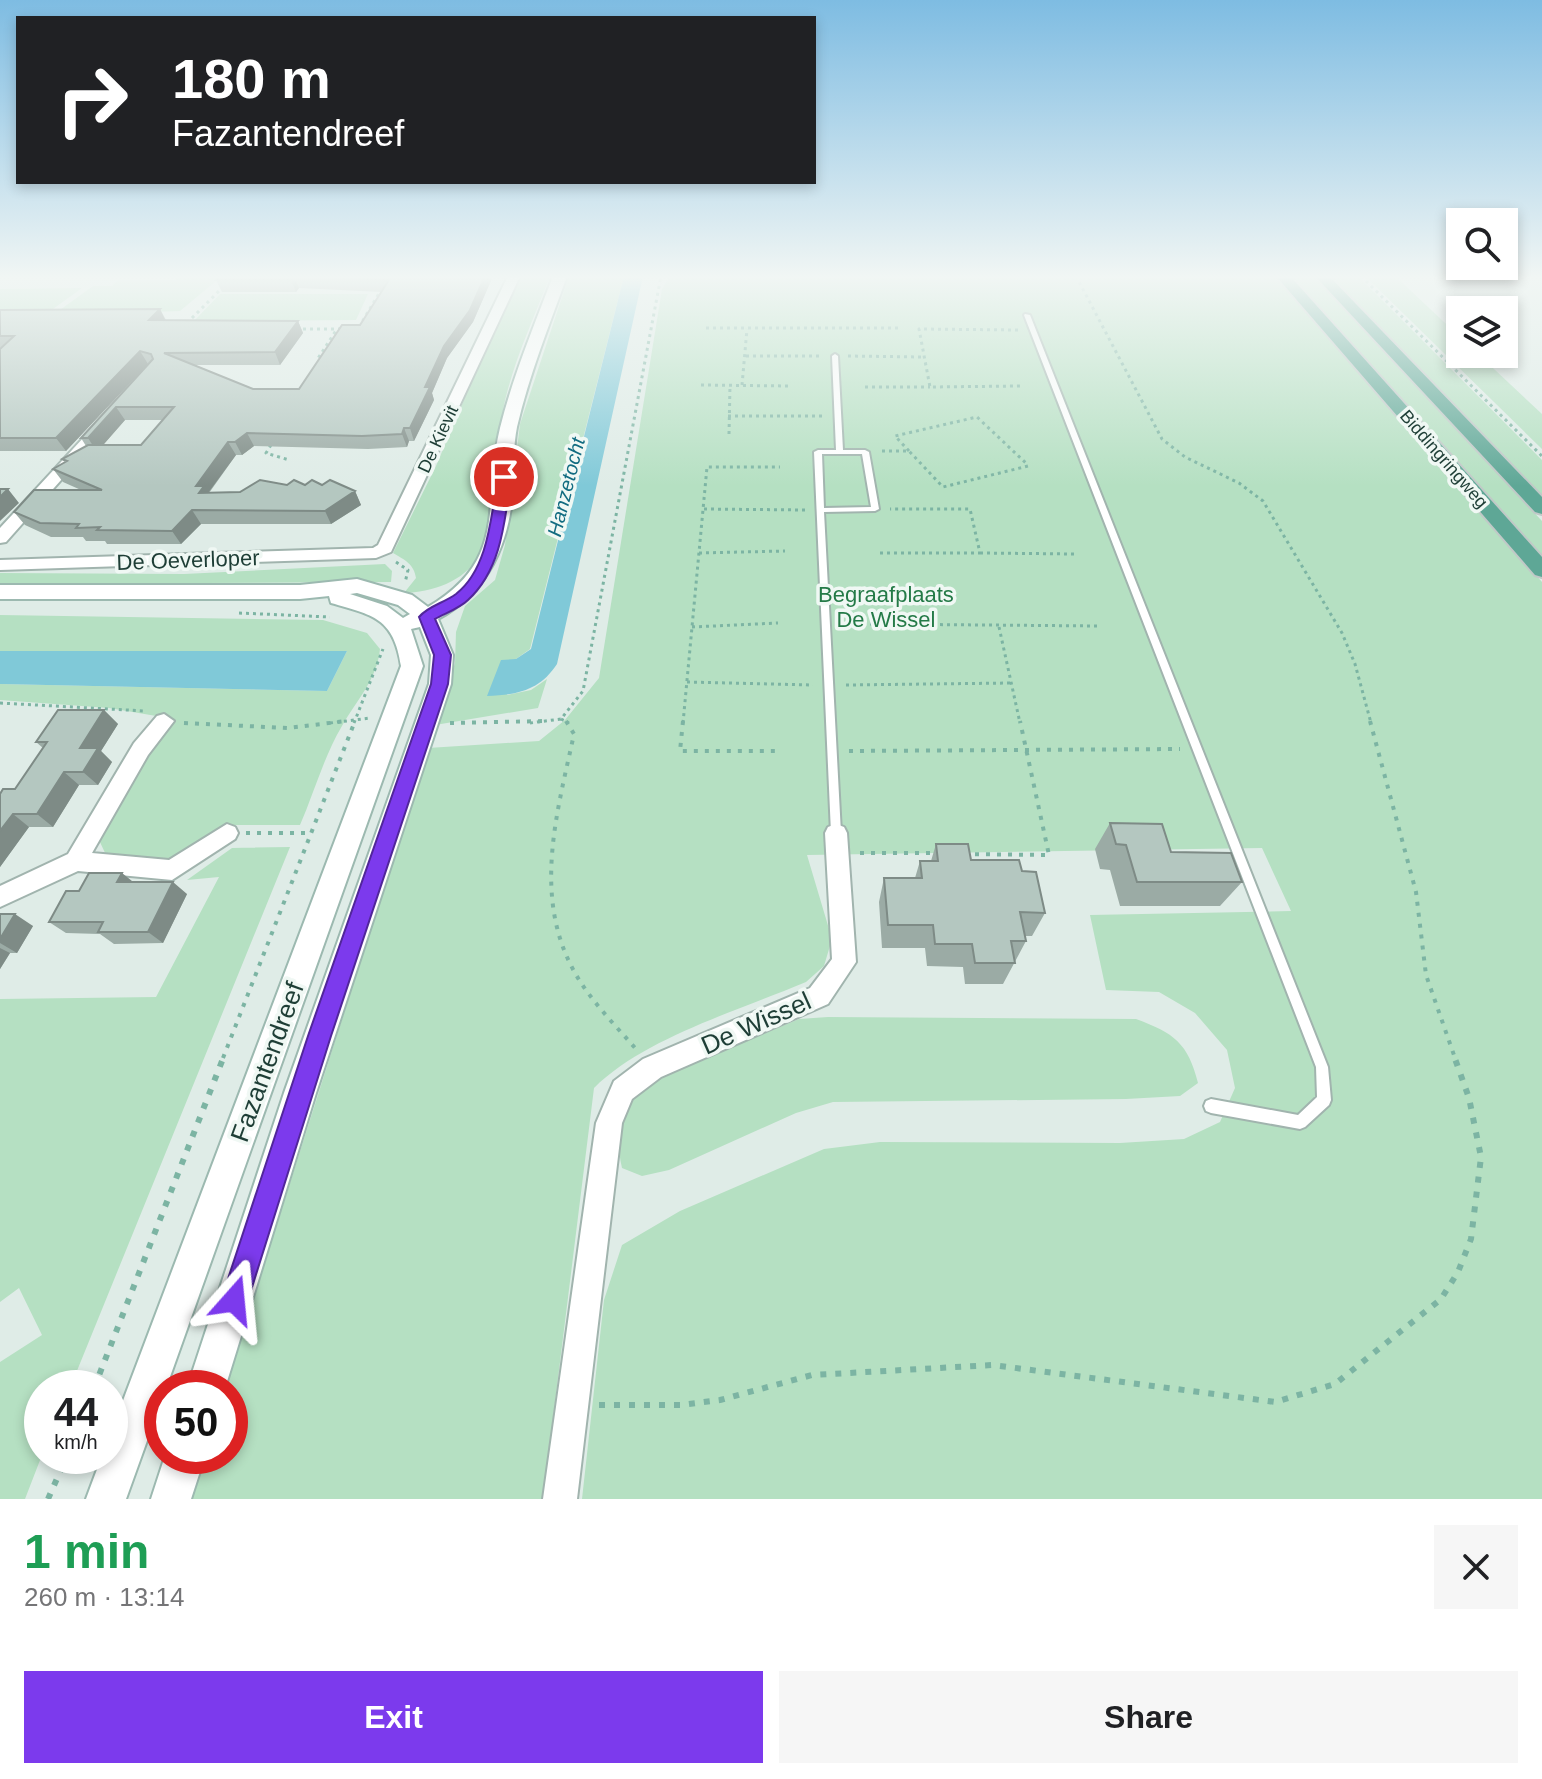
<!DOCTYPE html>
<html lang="en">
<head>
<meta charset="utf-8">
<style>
	:root { --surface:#fff; --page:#f6f6f6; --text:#202124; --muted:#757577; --accent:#7c3aed }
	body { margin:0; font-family:Arial,sans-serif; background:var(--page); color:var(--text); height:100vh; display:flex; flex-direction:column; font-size:30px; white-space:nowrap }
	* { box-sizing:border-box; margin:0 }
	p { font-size:26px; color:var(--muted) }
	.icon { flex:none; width:44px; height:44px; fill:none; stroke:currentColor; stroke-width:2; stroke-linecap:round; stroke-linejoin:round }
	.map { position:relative; height:1499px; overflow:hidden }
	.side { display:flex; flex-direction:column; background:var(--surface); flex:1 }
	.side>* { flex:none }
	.banner { position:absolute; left:16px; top:16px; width:800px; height:168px; border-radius:0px; box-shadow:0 4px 12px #0003; background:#202124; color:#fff; overflow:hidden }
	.fabs { position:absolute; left:1446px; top:208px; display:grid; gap:16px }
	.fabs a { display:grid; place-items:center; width:72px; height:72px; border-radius:0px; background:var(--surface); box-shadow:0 4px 12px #0003; font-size:40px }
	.speed { position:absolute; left:24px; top:1370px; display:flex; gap:16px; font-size:40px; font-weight:700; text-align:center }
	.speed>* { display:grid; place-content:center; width:104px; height:104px; border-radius:50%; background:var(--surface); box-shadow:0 4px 12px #0003; line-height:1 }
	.speed small { font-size:20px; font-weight:400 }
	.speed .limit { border:12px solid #d22; background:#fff; color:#111 }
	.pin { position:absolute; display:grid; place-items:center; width:68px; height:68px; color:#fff; margin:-34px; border:4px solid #fff; border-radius:50%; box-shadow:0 2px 8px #0007 }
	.me { position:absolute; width:88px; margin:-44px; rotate:18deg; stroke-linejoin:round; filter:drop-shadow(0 0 6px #0008) }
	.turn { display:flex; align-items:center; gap:28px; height:168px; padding:0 24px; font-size:36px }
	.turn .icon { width:104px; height:104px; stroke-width:2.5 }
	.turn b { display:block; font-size:56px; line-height:68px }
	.round { display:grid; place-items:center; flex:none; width:84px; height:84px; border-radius:0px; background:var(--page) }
	.head { display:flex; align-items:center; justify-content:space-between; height:136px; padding:0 24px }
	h1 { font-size:48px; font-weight:700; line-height:60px; color:#1e9e55 }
	.primary-button { display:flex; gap:16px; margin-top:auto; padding:16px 24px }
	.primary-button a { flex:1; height:92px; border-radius:0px; background:var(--accent); color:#fff; font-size:32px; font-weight:700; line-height:92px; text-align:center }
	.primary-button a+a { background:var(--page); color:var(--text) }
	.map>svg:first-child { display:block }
</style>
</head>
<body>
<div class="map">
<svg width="1542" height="1499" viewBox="0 0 1542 1499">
	<rect width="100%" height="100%" fill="#dfece7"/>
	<!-- green -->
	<path fill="#b5e0c2" d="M180,276H222L180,311L53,315L93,286H112L118,280H175Z
		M516,276H550C533,321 510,368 502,416C494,461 498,514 478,556C465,582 431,592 404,593L416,578C414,564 405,560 393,553L436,466Z
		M569,276H624L530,649L516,659L507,695L531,690L547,679L538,708L435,725L455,663L456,632L465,606L495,580L505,545L520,424Z
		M670,276H1277L1542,582V1499H582L604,1300L622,1245L680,1211L824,1149L880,1142L1120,1143L1184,1139L1220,1122L1235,1088L1227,1050L1195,1013L1159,992L1106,990L1090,915L1291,911L1262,848L807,855L832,939L824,966L806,982C740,1010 644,1038 594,1088L543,1499H191L204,1456H230V1388H225L428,748L539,741L565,720L599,678L662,289Z
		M1291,276H1313L1542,521V560Z
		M1328,276H1358L1542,460V500Z
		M1365,276H1395L1460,337V354H1478L1542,414V449Z
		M82,288L46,314L0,315V289Z
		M220,294H368L356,320L194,321Z
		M385,564L392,571L391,582L0,584V573L184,574Z
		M0,615L323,620L367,633L380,649C377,680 356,701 342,726C324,756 314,793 300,825H228L178,861L106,855L99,840L168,718L109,708L0,700V684L327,691L347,651H0Z
		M290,847L70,1388H42V1455L25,1499H0V1362L42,1335L19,1288L0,1302V999L156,997L219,877L187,880L232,848Z
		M828,1017L1136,1019C1174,1033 1188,1043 1198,1083L1180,1096L1126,1099L833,1102L796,1113L669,1170L642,1176L622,1168C614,1132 620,1115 642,1085L799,1019Z"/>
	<!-- water -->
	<path fill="#80c9d8" d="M624,276H643L557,664C540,690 518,695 487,696L501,660L516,659L531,649Z
		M0,651H347L327,691L0,684Z"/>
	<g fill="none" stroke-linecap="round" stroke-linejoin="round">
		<!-- lane casing -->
		<g stroke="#a1b4ae" stroke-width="4">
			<path id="lane" d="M1025,314L1030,315L1328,1067L1331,1100L1329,1105L1305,1127L1300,1129L1211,1113L1206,1111L1204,1106L1206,1101L1211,1099L1298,1115L1317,1097L1316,1067L1024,315Z
				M835,354L838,356L843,450H865L869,452L879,509L875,511L824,512L841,833L840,836L836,838L832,836L831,833L814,452L818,450H836L832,356ZM822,454H862L871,507L824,508Z"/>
		</g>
		<!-- street casing -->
		<g stroke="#a1b4ae" stroke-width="4">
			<path id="street" d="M508,276H520L391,552L376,558L0,570V560L373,548L378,545Z
				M97,423L109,426L6,542L0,543V528Z
				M164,714L174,721L148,755L92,853L169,860L227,824L235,827L238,833L235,839L172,880L78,871L0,907V886L68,854L134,743L157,716Z
				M836,824L844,827L847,833L856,962L828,1004L661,1077L632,1099L622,1123L577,1499H543L596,1123L614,1081L643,1059L810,988L832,959L825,833L828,827Z"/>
		</g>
		<!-- secondary casing -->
		<g stroke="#9cb9b0" stroke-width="4">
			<path id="secondary" d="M553,276H567C549,326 529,375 517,427C513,447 514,467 513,488C510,543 488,592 438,619L453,655L451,684L316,1093L225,1388H187L284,1093L429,684L431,655L420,627L411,629L423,666L166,1388H162V1399L126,1499H86L102,1456H110V1435L401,666C394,618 373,615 331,603L329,596L300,599H0V585H300L357,579L412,595L428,607C510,559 482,502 500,428C513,376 534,326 553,276ZM357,593L398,605L410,614L403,618L387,606L350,594Z
				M165,1456H205L191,1499H151Z"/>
		</g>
		<!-- primary casing -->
		<g stroke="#c0c9c7" stroke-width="4">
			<path id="primary" d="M1276,276H1290L1542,557V577L1535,575Z
				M1315,276H1329L1542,497V514L1535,512Z"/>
		</g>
		<!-- path-far2 -->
		<path stroke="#7cb4a3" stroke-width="3" stroke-dasharray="3 4" stroke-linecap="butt" d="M1076,276L1162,439L1185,457L1239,483L1263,501L1342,633L1355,664L1371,723
			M1361,276L1542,456
			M187,323L223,287
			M359,327L381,290
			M706,328H900
			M296,329H343
			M1018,330L919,329L930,387L1020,386
			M746,356H820
			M848,356L923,357
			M320,363L317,360L337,329
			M701,385L790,386
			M742,385L747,329
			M865,387H930
			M728,416H822
			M729,434L730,385
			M271,445L266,453L289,460
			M882,451H909L943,487L1028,466
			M909,451L895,436L977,417L1028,465
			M704,509L805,510
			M699,553L785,551
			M880,553H980L970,509H890
			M980,553L1075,554
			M396,562L408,570L405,583
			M239,613L330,617
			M870,624L1100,626
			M692,627L778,623
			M999,627L1020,723
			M687,682L813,685
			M846,685L1011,683
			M0,703L145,711
			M561,719L569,723
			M330,723L370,718
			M354,723L383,649
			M530,723L561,719L583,691L661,276
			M683,723L707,467H780"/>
		<!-- path-far1 -->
		<path stroke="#7cb4a3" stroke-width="4" stroke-dasharray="4 7" stroke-linecap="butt" d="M566,721L574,734C557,813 532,897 575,973C591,1001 615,1025 636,1049
			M683,721L680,751H777
			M1370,721L1416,892L1426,975L1455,1058
			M184,723L288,728L346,721
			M450,723L546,721
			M849,751L1180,749
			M246,833H312
			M860,853H936
			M964,854L1049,855L1020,721
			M223,1058L355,721"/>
		<!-- path -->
		<path stroke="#7cb4a3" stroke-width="6" stroke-dasharray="6 9" stroke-linecap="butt" d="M94,1388L224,1056
			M599,1405H681L720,1400L812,1375L993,1365L1275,1402L1335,1384L1441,1299L1458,1272L1471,1239L1481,1157L1469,1098L1454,1056
			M48,1499L67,1456"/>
		<!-- lane -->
		<use href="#lane" fill="#fff" fill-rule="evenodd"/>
		<!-- street -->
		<use href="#street" fill="#fff" fill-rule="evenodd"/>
		<!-- secondary -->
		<use href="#secondary" fill="#fff" fill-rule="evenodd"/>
		<!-- primary -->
		<use href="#primary" fill="#5ea796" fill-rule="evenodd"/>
	</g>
	<!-- wall -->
	<path fill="#9baba5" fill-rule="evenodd" d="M220,276H493L473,322L447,358L432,393L434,400L414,441H409L407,447L368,449L254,446L242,455H236L209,493L240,492L287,485H322L355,491L361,505L331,524H201L181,544H107L105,541H86L83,537H51L25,525L14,512L81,490L63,482L53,469L65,463L62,459L86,446L81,438L148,364L66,451H0V310L160,309L166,320L298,321L303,333L280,365H195L253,389H299L360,325L382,292L299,288L296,292H222L216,280ZM125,420H163L141,445H103Z
		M104,710L118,724L101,751L112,762L98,785H79L53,827H29L0,867V794L15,789L43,748L36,742Z
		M1110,823L1171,852L1242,882L1220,906H1120L1110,870L1100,869L1095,849Z
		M936,844L971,860L1022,871L1045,913L1032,936H1025L1026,941L1003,984H965L963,967L927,966L925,948H882L879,902L884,878H915L920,861H931Z
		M133,882L187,894L163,943L114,944L100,934L66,933L49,922L79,891Z
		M0,914L33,926L17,953H10L0,969Z"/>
	<!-- shaded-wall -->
	<path fill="#7e8b86" d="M294,276L299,288L296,292L291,280Z
		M485,276H493L473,322L447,358L432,393L434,400L414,441L410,428L425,387L444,346Z
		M160,309L166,322L149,320Z
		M298,321L303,333L280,365L275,352Z
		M140,351L148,364L66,451L56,438Z
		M116,407L125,420L97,452L88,438Z
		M404,428L409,441L407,447L402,434Z
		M247,433L254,446L242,455L235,442Z
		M228,442L236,455L208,493L212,499L199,492L196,486Z
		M8,489L19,503L0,521V497Z
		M355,491L361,505L331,524L325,511Z
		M192,510L201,524L181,544L172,531Z
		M104,710L118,724L101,751L112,762L98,785L83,772L80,748Z
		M64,772L79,785L53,827L37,814Z
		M13,814L29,827L0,867V831Z
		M122,873L137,885L117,882Z
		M173,882L187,894L163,943L148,932Z
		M15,914L33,926L17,953L0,943V939Z
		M0,948L10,953L0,969Z"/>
	<!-- building -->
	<path fill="#b4c7c0" stroke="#7e8b86" stroke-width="2" d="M220,276H485L470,310L444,346L425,387H430L410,428H404L402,434L362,436L247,433L235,442H228L196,486H204L199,493L240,492L260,480L287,485L294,480L305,485L312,480L322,485L330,480L355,491L325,511L192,510L172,531L97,530L100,527L76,528L79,524L40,523L14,512L34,490H102L53,469L67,461L62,459L88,445H141L174,407H116L88,438H81L153,359L151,354L140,351L56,438H0V349L14,336H0V310L160,309L149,320L298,321L275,352L164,353L253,389H299L342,325H360L389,280L294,276L291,280H216Z
		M0,489H8L0,497Z
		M58,710H104L80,748H98L83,772H64L37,814H13L0,831V794L3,789H15L47,742H36Z
		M1110,823L1162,824L1171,852L1231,853L1242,882H1137L1126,845L1116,844Z
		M936,844H968L971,860H1019L1022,871L1036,872L1045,913L1020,912L1026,941H1011L1015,963H975L972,944H935L933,925H888L884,878H922L920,861H938Z
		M89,873H122L117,882H173L148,932H98L103,922H49L66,891H79Z
		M0,914H15L0,939Z"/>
	<!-- sky -->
	<linearGradient id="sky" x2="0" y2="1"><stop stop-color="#7ebce2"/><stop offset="0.57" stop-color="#f1f6f4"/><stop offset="1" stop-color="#f1f6f4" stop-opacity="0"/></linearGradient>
	<rect width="1542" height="486" fill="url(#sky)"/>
	<!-- route -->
	<path fill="#7c3aed" stroke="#51269a" stroke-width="2" d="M504,473L511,477C505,519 502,569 468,600C460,608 446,613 435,619L451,655L448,684L331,1036L248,1300L244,1309L234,1313L225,1309L221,1300L308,1036L431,684L434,655L419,617C428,606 444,603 456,594C489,568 491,515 498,477Z"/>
	<g text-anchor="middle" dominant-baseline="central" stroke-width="7" stroke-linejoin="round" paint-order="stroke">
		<!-- far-street labels -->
		<g font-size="18" fill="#1e3e36" stroke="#f0f8f4">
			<text transform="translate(438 439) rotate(-65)">De Kievit</text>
			<text transform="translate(1444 459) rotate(49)">Biddingringweg</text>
		</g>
		<!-- far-water labels -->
		<g font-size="20" font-style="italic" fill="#126c81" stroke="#f0f8f4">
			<text transform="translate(566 487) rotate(-76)">Hanzetocht</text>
		</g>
		<!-- street labels -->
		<g font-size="22" fill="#1e3e36" stroke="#f0f8f4">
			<text transform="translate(188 560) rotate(-2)">De Oeverloper</text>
		</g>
		<!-- park labels -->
		<g font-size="22" fill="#247a47" stroke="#f0f8f4">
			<text x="886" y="594">Begraafplaats<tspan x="886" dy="25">De Wissel</tspan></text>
		</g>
		<!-- near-street labels -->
		<g font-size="26" fill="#1e3e36" stroke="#f0f8f4">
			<text transform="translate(756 1023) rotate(-24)">De Wissel</text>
			<text transform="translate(267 1062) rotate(-70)">Fazantendreef</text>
		</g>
	</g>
</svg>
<div class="fabs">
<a><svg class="icon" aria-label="search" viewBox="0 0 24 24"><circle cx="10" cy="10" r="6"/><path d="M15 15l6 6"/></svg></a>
<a><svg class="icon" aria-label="layers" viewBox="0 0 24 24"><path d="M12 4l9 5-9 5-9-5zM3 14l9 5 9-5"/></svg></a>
</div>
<div class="speed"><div>44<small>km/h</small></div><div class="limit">50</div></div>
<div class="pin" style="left:504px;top:477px;background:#d93025"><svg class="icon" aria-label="arrive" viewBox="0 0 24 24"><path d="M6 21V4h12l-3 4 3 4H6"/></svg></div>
<svg class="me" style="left:234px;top:1300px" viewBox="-20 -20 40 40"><path d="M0-17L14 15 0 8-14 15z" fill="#7c3aed" stroke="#fff" stroke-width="4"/></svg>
<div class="banner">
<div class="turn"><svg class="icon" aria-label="right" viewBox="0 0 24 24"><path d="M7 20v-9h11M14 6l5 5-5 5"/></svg><div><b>180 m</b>Fazantendreef</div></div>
</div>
</div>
<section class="side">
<div class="head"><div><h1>1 min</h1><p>260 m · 13:14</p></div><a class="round"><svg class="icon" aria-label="close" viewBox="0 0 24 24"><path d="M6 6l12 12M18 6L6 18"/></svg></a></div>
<div class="primary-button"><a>Exit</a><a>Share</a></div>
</section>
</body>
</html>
